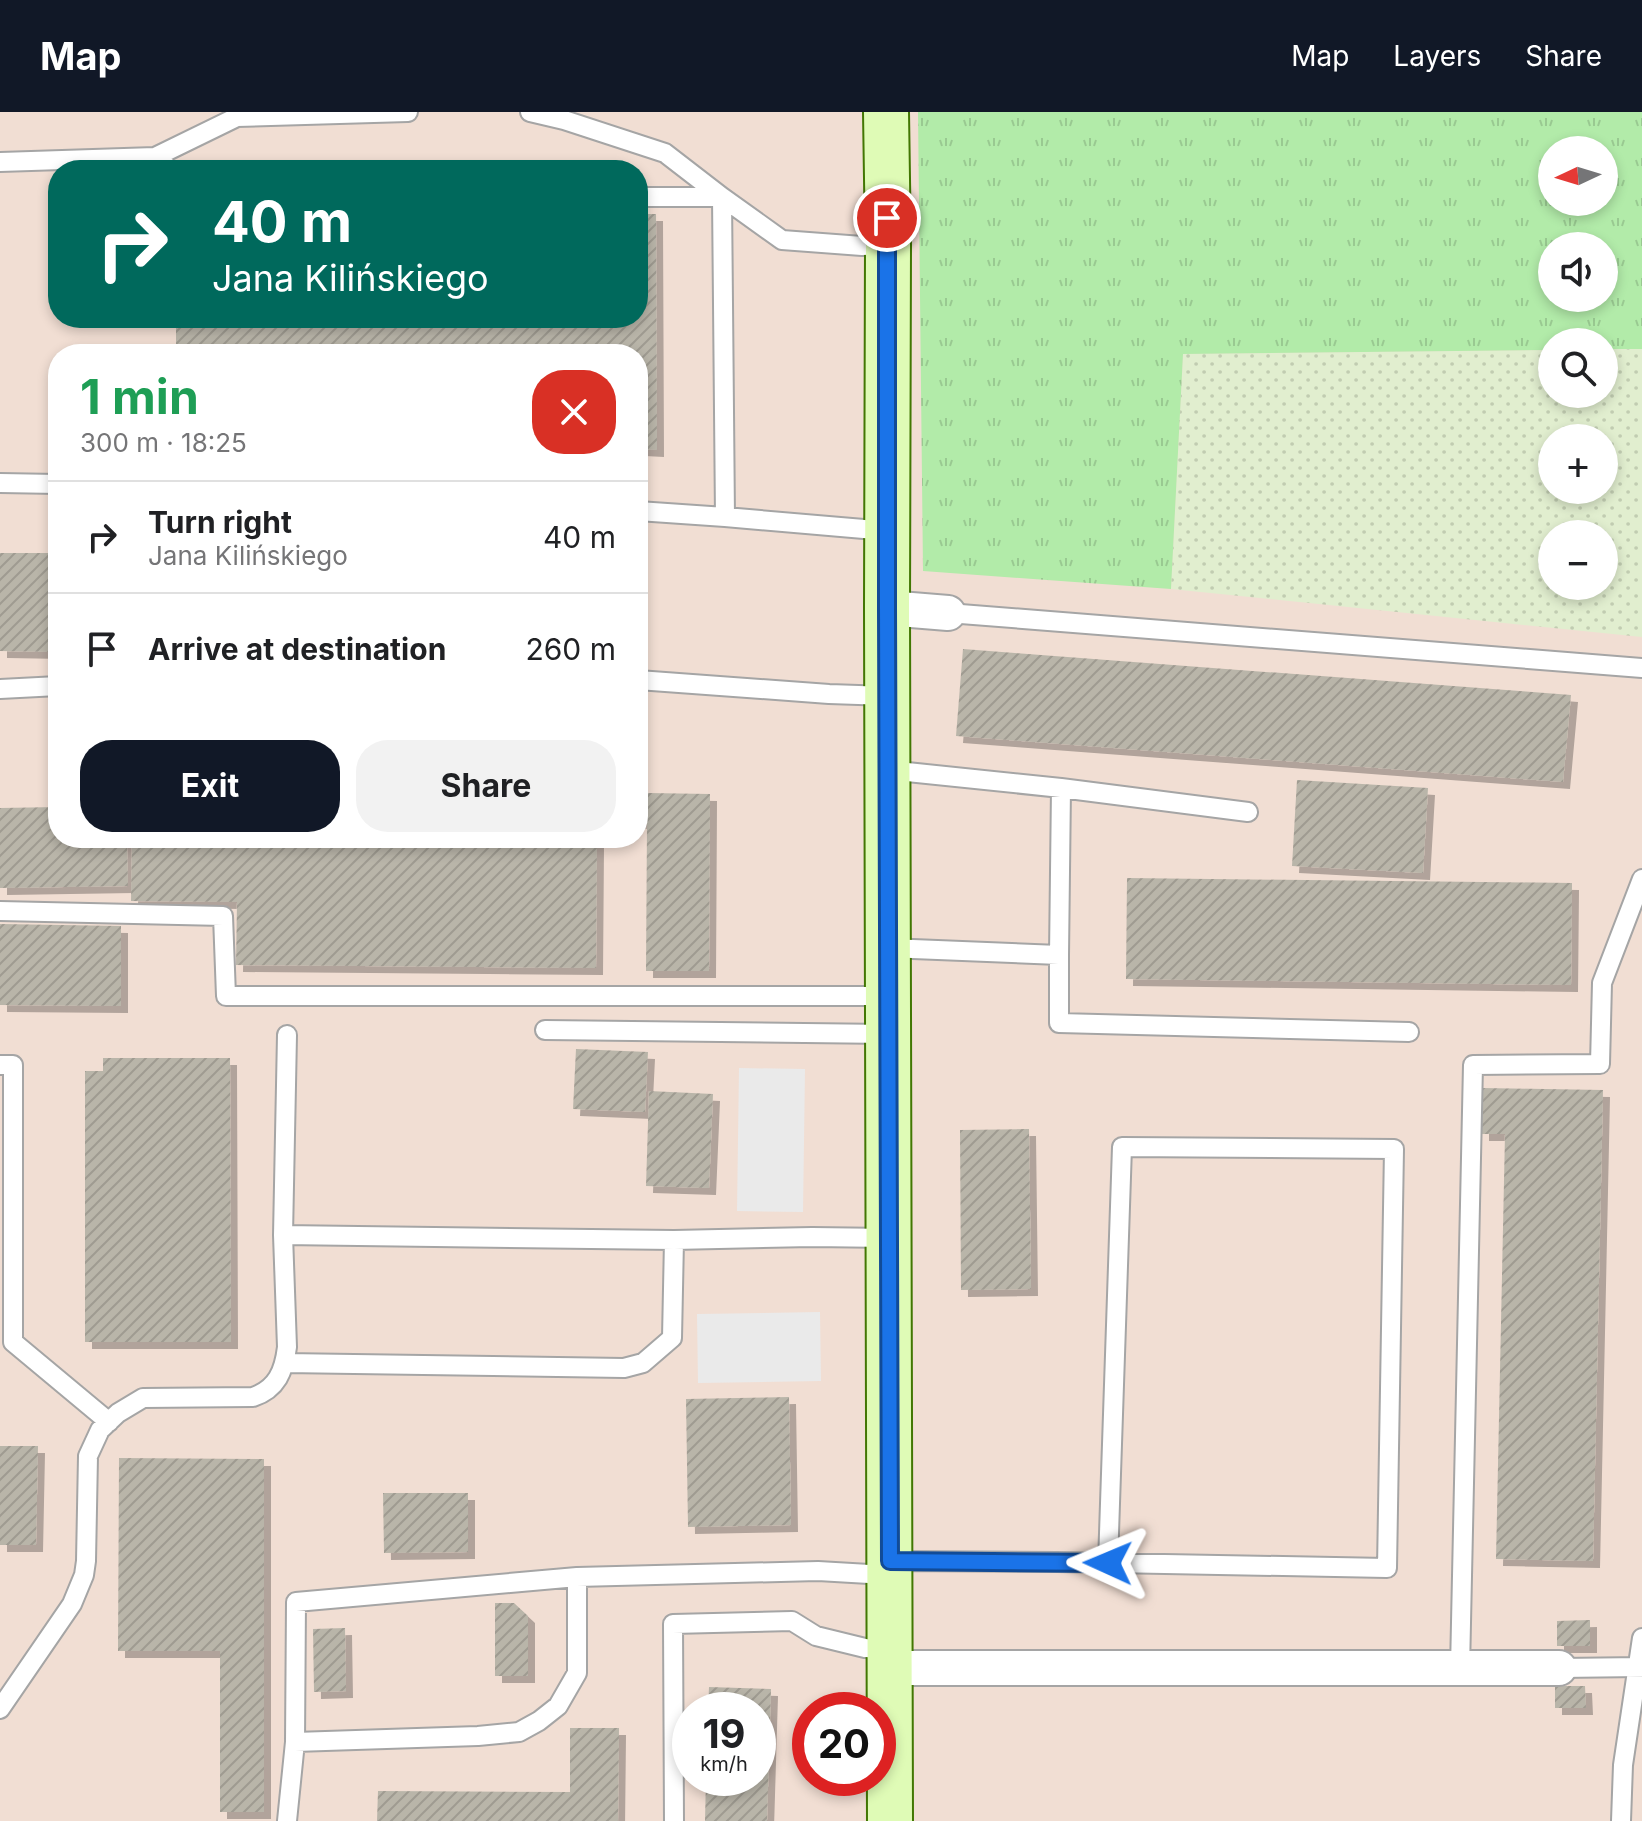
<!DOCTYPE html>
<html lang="en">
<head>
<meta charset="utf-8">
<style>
	:root { --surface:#fff; --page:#f2f2f2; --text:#202124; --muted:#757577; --line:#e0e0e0; --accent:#111827 }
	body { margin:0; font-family:Inter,sans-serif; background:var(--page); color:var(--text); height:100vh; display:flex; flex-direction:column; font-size:30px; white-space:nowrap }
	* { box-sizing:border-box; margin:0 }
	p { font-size:26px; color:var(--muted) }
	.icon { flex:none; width:44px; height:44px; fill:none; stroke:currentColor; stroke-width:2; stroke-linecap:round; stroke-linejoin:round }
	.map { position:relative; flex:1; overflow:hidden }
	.drawer { position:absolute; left:48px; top:232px; width:600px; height:504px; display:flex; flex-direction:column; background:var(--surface); border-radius:32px; box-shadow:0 4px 12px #0003 }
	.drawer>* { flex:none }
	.banner { position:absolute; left:48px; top:48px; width:600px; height:168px; border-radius:32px; box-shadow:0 4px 12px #0003; background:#00695c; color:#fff; overflow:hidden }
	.needle { width:52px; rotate:266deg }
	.controls { position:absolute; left:1538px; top:24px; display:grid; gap:16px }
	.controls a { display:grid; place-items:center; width:80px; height:80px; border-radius:50%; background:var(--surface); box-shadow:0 4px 12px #0003; font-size:40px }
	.speed { position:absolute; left:672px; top:1580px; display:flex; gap:16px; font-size:40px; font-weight:700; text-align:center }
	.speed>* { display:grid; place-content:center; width:104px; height:104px; border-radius:50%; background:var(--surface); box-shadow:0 4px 12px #0003; line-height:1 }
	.speed small { font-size:20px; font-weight:400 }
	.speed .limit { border:12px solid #d22; background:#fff; color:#111 }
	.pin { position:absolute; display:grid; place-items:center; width:68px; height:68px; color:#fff; margin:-34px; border:4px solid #fff; border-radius:50%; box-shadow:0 2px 8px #0007 }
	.me { position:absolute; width:88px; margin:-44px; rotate:271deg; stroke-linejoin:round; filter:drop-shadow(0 0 6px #0008) }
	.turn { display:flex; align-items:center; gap:28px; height:168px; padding:0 32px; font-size:36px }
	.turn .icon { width:104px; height:104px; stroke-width:2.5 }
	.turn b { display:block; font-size:56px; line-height:68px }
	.round { display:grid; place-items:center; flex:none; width:84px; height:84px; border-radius:32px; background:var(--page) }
	.summary { display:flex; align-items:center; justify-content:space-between; height:136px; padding:0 32px }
	h1 { font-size:48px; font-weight:700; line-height:60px; color:#1e9e55 }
	.button { display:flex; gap:16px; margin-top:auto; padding:16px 32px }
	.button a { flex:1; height:92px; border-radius:32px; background:var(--accent); color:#fff; font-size:32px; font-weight:700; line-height:92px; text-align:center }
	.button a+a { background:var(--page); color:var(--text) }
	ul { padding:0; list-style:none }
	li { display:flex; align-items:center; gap:24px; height:112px; padding:0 32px; border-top:2px solid var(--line) }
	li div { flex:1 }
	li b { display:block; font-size:30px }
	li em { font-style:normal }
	header { display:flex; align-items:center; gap:48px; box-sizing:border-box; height:112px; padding:0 40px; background:var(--accent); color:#fff }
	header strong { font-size:38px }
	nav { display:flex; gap:44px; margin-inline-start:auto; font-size:28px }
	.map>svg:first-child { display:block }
</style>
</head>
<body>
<header>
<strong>Map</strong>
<nav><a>Map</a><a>Layers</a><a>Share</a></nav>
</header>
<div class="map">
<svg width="1642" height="1709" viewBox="0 0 1642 1709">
	<defs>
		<pattern id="farmland-dots" width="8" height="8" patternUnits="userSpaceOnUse" patternTransform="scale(2)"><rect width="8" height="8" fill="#e1eecf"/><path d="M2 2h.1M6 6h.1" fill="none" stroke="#c1ccb1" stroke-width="1.8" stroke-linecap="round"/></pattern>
		<pattern id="grass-tufts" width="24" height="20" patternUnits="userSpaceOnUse" patternTransform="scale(2)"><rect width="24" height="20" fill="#b2eba9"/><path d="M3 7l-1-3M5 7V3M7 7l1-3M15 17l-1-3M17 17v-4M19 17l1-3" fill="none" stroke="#99c991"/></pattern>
		<pattern id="building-hatch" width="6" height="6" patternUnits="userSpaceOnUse" patternTransform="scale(2)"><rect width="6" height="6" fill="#b9b5a9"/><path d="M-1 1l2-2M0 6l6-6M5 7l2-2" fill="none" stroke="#9f9b91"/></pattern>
		<filter id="shadow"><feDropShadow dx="7" dy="7" stdDeviation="0" flood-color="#0004"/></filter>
	</defs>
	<rect width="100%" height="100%" fill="#efefe4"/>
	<!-- commercial -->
	<path fill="#f1ded3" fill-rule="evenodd" d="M0,0H1642V1709H0ZM1552,38H1604V90H1552ZM58,58H638V206H58ZM1552,134H1604V186H1552ZM1552,230H1604V282H1552ZM58,242H638V726H58ZM1552,326H1604V378H1552ZM1552,422H1604V474H1552ZM690,1598H758V1666H690ZM810,1598H878V1666H810Z"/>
	<!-- farmland -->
	<path fill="url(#farmland-dots)" fill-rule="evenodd" d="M1604,237H1642V525L1171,477L1183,242L1552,238V282H1604ZM1552,326H1604V378H1552ZM1552,422H1604V474H1552Z"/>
	<!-- grass -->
	<path fill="url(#grass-tufts)" fill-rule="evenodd" d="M918,0H1642V237H1604V230H1552V238L1183,242L1171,477L923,459ZM1552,38H1604V90H1552ZM1604,134V186H1552V134Z"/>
	<!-- parking -->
	<path fill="#eaeaea" d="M739,956L805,957L803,1100L737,1099Z
		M820,1200L821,1269L698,1271L697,1202Z"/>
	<!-- building -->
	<path fill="url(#building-hatch)" filter="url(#shadow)" d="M638,102H656L657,338L638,337V242H176V206H638Z
		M0,441H58V540L0,539Z
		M963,537L1571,583L1563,670L956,624Z
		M1297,668L1428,676L1423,761L1292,754Z
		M648,681L710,682L709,859H646L647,710H638V696H648Z
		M58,695V726H127L128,774L0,776V696Z
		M132,726H597L596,856L236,853L237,790L131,789Z
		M1127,766L1572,771L1571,873L1126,867Z
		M0,812L121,814V894L0,893Z
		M576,937L648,940L645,1000L573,997Z
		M103,946H230L231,1230H85V959H103Z
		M1482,976L1603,978L1593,1449L1496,1447L1505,1022H1482Z
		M649,979L713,982L709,1076L646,1074Z
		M1029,1017L1031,1177L961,1178L960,1018Z
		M789,1285L791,1413L688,1415L686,1287Z
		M0,1334H38L36,1433H0Z
		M119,1346L264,1347V1700H220V1539H118Z
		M383,1381H468V1440L384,1441Z
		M495,1491H514L528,1504V1564H495Z
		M1590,1508V1534H1557V1509Z
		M345,1516L346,1579L314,1580L313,1517Z
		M1555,1574H1585L1586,1596H1555Z
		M709,1575L771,1577L767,1709H705L706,1666H758V1598H708Z
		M570,1616H619L618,1709H377L378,1679L570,1680Z"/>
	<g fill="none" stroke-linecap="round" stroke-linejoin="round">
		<!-- lane casing -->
		<g stroke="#a5a5a5" stroke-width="22">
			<path id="lane" d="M530,0L564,8L665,41L722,85L725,405L887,419
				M155,45L237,5L408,0
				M0,50L155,45L171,58
				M638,85H722L782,128L862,134L888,133
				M0,371L58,372
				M638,399L725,405
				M948,501L1642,556
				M638,568L829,582L888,584
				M0,577L58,574
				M888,658L1061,676L1059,843L888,836
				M1061,676L1248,700
				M0,799L223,804L226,884H889
				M1059,843V911L1409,920
				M545,918L889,922
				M0,953H13V1230L109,1310
				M283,1123L287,923
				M285,1251L624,1256L643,1251L672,1226L674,1128
				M890,1449L1057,1450L1387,1456L1394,1037L1122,1035L1108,1451
				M577,1465V1561L558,1594L539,1609L519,1620L478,1624L295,1630L296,1490L577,1465L818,1459L869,1462L890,1461
				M1559,1556L1642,1555
				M1460,1557L1473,953L1600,952L1602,871L1642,767
				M0,1597L72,1492L84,1463L86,1449L88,1344L100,1318L118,1301L143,1286L253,1285C277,1277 284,1259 287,1235L283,1123L674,1128L812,1125L890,1126
				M287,1709L295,1630
				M674,1709L673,1512L792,1509L816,1524L865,1536L890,1537
				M1621,1709L1623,1653L1642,1526"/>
		</g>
		<!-- street casing -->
		<g stroke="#a5a5a5" stroke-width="38">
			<path id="street" d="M887,496L948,501
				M890,1556H1559"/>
		</g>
		<!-- secondary casing -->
		<g stroke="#427703" stroke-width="48">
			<path id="secondary" d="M886,0L888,133L887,496L890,1709"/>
		</g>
		<!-- lane -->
		<use href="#lane" stroke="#fff" stroke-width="18"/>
		<!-- street -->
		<use href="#street" stroke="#fff" stroke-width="34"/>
		<!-- secondary -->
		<use href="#secondary" stroke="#dffbb6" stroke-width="44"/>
	</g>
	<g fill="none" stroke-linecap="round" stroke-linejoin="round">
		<!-- route casing -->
		<g stroke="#114b97" stroke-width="20">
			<path id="route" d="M887,106V496L890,1449L1108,1451"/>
		</g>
		<!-- route -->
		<use href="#route" stroke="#1a73e8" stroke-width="14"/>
	</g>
</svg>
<div class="controls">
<a><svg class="needle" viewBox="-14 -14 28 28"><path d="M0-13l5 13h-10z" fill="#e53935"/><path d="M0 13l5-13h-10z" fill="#757577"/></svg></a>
<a><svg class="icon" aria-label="sound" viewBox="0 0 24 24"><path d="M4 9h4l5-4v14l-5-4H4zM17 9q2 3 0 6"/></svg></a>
<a><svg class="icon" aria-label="search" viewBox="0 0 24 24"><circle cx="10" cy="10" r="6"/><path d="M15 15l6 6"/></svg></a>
<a>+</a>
<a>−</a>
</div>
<div class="speed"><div>19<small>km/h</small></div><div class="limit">20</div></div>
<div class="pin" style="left:887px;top:106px;background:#d93025"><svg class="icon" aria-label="arrive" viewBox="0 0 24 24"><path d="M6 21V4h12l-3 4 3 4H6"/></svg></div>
<svg class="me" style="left:1108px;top:1451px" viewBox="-20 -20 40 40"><path d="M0-17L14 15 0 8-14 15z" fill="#1a73e8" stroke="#fff" stroke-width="4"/></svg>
<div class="banner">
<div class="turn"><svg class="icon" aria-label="right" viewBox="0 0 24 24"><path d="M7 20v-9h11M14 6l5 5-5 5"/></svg><div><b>40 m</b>Jana Kilińskiego</div></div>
</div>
<section class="drawer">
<div class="summary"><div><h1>1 min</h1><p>300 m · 18:25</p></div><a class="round" style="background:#d93025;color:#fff"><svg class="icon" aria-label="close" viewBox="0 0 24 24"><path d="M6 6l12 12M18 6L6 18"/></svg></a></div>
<ul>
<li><svg class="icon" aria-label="right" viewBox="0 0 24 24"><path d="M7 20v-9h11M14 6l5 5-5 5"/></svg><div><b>Turn right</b><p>Jana Kilińskiego</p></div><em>40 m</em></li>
<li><svg class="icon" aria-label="arrive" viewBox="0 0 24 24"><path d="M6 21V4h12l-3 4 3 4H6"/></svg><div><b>Arrive at destination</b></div><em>260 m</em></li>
</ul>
<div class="button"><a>Exit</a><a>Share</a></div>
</section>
</div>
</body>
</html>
